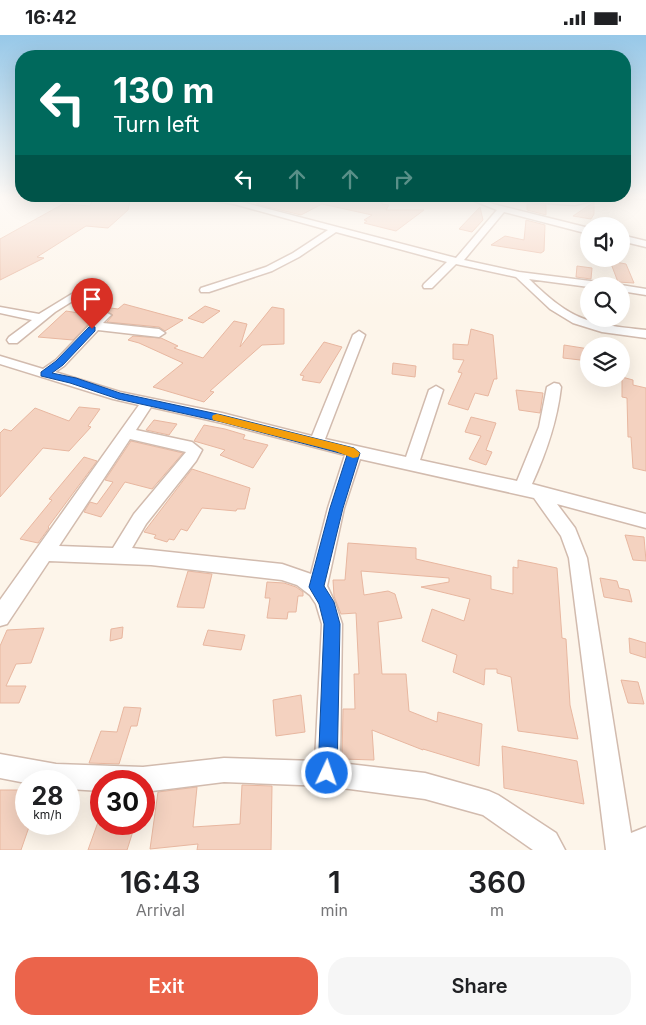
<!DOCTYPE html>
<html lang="en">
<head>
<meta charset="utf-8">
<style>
	:root { --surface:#fff; --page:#f6f6f6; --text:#202124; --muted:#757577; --accent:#eb644b }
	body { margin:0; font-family:Inter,sans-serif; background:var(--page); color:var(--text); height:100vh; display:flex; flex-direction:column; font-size:19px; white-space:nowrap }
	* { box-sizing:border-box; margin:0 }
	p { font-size:16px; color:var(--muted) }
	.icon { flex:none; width:28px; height:28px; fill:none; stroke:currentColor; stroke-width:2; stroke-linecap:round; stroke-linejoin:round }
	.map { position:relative; height:815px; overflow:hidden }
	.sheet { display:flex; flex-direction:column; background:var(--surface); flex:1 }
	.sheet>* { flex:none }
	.guide { position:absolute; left:15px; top:15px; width:616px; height:152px; border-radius:20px; box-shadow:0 5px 20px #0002; background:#00695c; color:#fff; overflow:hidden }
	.buttons { position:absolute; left:580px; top:182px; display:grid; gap:10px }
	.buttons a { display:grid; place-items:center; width:50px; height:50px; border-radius:50%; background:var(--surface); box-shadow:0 5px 20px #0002; font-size:25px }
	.speed { position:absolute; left:15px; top:735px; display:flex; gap:10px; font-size:25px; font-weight:700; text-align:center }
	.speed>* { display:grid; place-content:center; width:65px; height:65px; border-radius:50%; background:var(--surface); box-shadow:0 5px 20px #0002; line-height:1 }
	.speed small { font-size:12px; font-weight:400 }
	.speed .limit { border:8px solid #d22; background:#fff; color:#111 }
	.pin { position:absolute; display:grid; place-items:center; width:42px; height:42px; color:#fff; margin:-51px -21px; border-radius:50% 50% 50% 0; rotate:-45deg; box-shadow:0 0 5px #0007 }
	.pin .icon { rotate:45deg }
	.me { position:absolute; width:55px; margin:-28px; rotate:3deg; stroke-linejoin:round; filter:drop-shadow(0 0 4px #0008) }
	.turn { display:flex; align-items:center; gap:18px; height:105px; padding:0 15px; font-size:22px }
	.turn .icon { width:65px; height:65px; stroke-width:2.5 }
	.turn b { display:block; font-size:35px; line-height:42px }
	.lanes { display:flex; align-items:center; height:48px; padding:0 15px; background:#0003; justify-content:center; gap:25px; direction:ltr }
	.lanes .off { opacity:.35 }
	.eta { display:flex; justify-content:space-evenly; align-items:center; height:85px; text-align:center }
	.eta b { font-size:30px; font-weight:600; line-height:35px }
	.action { display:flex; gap:10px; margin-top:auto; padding:10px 15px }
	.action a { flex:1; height:58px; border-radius:20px; background:var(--accent); color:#fff; font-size:20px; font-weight:600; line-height:58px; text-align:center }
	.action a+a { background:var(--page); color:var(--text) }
	.status { display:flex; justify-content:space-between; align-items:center; height:35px; padding:0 25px; background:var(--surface); direction:ltr }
	.status svg { height:14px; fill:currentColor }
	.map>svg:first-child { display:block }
</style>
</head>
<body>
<div class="status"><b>16:42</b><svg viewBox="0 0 49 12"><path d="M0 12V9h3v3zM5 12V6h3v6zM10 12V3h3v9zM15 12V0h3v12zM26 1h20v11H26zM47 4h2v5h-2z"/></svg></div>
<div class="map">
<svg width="646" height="815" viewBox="0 0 646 815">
	<rect width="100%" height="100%" fill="#fdf5ea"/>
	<!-- building -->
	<path fill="#f4d2c0" stroke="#e8b7a0" d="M97,161H131L128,175L108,193L86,191L37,222L44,223L0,245V204L63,169L90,171L93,164Z
		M259,161H314L382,166V169L389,170L386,175H424L396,196L364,188L367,186L364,185L372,180L322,169L301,180L256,169L264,166Z
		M594,167V179L591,184L573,181Z
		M527,169L546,170V180L527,175Z
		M480,172L483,185L472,197L459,194Z
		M526,185L545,190L544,216L541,218L491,210L505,201L524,205Z
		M610,226L626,229L634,248L618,247Z
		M577,231L592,233L591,244L576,242Z
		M124,269L183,285L165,296L159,292L107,287L113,280L105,275L100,277L73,305L38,302L66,276L79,278L89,270L118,274Z
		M205,271L220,276L203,288L188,283Z
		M272,272L284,274V309L262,310L210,356L214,357L204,367L153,352L183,328L139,308L128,305L133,301L161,303L178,311L174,313L203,323L234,286L247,289L240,312Z
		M471,294L493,300L497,344H494L488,361L475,358L468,375L448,369L462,338L458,337L464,325L453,324V309L468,310Z
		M324,307L342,312L320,348L302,345L304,341L300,340Z
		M564,310L589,314V326L563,323Z
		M393,328L416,331L415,342L392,339Z
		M622,342L633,345V350L646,353V436L633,433L631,402H628L627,363L622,362Z
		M516,355L543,358L540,378L519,375Z
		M79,372L100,374L88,391L91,392L69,416L43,413L0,462V398L4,394L11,396L35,373L69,386Z
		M471,382L496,388L486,415L492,417L486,430L469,424L481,401L465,397Z
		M154,385L177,389L169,400L146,395Z
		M204,390L225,394L245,400L243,404L268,410L253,433L220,420L225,415L194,406Z
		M131,406L183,418L152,454L125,447L101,482L84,477L90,467L97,469L113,447L105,445Z
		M84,422L97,426L48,492L49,493L38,508L20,504L52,465L49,464Z
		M192,434L250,453L245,474H237L236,476L202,473L187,496L181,494L174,505L169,504L167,507L154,503L156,500L144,497Z
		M625,500L644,502L646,526L633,525Z
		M348,508L416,513V524L491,541V554L513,559V532L518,533V525L557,533L562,603L566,604L570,670L578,704L518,696L511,642L497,638V634H485L484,650L453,637L457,620L422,606L432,574L464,586L470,564L421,552L449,547V543L361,536L364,560L388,556L395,559L402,583L378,587L382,639H406L409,676L437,687L438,677L482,689L479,731L423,714V715L372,695L374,725L342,724L343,674H355L354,639H359L356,578L341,579L334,561L333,545H345Z
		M188,536L212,539L204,573L177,572Z
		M600,543L617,546L619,553L629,555L632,567L604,562Z
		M267,547L284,548L296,552L303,557V561H298L296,577H288L287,584L267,583L270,563H265Z
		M123,592L122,603L110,606L111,594Z
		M44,593L31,628L16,629L6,651H26L19,668H0V611L7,595Z
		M208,595L245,600L241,615L203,610Z
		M629,603L646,608V623L630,618Z
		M621,645L638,647L644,669L628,668Z
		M301,660L305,697L276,701L273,665Z
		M124,672L141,673L137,691H131L119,729L89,728L101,696L117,697Z
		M502,711L577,726L584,769L504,753Z
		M242,750L272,751L271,815H197L198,809L150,814L158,757L197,752L193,792L240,789Z
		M0,755H26V789H30L21,815H0Z
		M98,787L134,793L127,815H88Z"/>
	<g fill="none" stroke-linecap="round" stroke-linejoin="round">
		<!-- minor casing -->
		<g stroke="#d2bbae" stroke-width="3">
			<path id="minor" d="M33,161H68L64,163H37Z
				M182,161H206L234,165L456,223L497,175L462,161H473L493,169L589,193V199L504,177L464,225L519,237L614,249L615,251L589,252L529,244C572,286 588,289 646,295V303L602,297L573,288L550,274L516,242L456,229L432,253H424L423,251L424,249L447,227L336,197L299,222L272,236L209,257H201L200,255L201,253L266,232L293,218L328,195L234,169Z
				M508,161L575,166L596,161H612L575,170L485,164L481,162Z
				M635,161H646V164L636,163Z
				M621,200L646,206V212L621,206Z
				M621,250L646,254V260L621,256V251H617Z
				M75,257L79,258L80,260L79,262L55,277L17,308H9L7,305L9,302L32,285L0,278V272L39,279Z
				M105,277L111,280L103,288L159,294L165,298L159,302L98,295L64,331L55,337L120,357L222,378L312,401L353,300L359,296L365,300L325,404L406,422L429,355L436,351L443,355L420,425L517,446L539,392L547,352L554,348L559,349L561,352C557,387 546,418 532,449L646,479V493L557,469L575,493L587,523L631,798L646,792V815H606L569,523L561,501L534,463L360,424L344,473L327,551L335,568L342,589L340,728L425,738L489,756L498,760L556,798L565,815H533L483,780L425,764L327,751L224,747L144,757V746H101V756L69,754V746H26V748L0,743V719L56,729L143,732L224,723L315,726L322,589L316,569L310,560L297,550L282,545L151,530L49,526L7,589L0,591V565L139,370L113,364L0,329V321L43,334L56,325L101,278ZM151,372L222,388L345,420L328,473L311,539L282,529L132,513L146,489L196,426L202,415L192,407L136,395ZM130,404L186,417L134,479L113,513L59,511Z"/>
		</g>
		<!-- minor -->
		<use href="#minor" fill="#fff" fill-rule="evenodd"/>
	</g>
	<!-- sky -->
	<linearGradient id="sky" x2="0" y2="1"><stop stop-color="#97c8e8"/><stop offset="0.59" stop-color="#fefaf6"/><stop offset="1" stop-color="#fefaf6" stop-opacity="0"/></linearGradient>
	<rect width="646" height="275" fill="url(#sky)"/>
	<!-- route -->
	<path fill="#1a73e8" stroke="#114b97" d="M92,291L95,292V296L63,330L52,338L76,343L120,358L222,380L354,413L360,418L343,473L324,551L334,567L340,589L337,738L334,745L327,748L320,745L318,738L324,589L319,569L309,552L330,473L347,420L222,387L118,364L70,348L41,341V337L56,326L89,292Z"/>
	<!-- slow -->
	<path fill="#f59e0b" d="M217,379L354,413L360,418L358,422L353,423L335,416L213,385L212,382L213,380Z"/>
</svg>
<div class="buttons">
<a><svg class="icon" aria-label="sound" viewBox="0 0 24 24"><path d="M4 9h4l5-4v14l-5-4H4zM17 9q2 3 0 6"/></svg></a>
<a><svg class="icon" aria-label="search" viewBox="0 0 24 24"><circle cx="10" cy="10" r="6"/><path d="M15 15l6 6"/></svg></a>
<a><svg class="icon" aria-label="layers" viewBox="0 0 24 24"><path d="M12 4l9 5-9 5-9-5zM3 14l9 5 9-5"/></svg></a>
</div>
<div class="speed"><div>28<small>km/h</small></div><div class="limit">30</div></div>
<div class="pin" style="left:92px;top:294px;background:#d93025"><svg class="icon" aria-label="arrive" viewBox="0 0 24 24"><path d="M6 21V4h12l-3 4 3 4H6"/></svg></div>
<svg class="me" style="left:327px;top:738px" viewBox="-20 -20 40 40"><circle r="17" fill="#1a73e8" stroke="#fff" stroke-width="3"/><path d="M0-11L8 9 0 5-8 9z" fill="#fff"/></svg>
<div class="guide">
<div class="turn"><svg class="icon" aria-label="left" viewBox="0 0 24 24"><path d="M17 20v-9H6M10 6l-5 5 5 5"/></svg><div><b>130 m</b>Turn left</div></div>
<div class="lanes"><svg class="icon" aria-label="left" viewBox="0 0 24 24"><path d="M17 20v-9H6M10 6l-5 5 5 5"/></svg><svg class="icon off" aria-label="ahead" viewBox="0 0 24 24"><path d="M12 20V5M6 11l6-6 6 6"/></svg><svg class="icon off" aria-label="ahead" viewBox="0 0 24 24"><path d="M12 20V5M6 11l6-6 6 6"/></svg><svg class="icon off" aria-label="right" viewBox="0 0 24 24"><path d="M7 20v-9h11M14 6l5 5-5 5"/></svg></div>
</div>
</div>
<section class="sheet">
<div class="eta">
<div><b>16:43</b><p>Arrival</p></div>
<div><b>1</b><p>min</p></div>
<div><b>360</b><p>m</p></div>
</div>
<div class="action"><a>Exit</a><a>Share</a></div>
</section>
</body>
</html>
